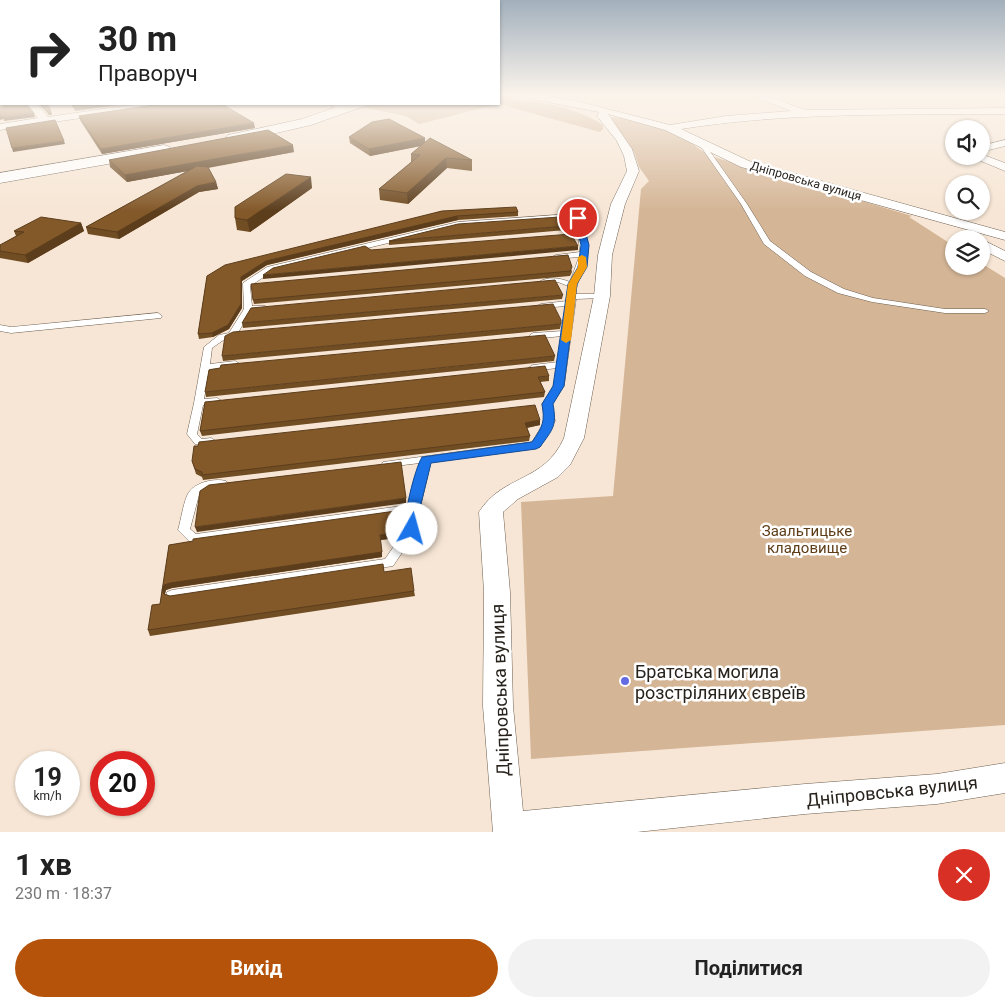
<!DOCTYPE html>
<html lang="uk">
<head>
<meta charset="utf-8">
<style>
	:root { --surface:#fff; --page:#f2f2f2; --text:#222; --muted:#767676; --accent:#b45309 }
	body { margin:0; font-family:Roboto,sans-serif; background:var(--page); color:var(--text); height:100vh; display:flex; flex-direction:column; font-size:19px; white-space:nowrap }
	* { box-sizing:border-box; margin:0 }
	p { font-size:16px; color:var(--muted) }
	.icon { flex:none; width:28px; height:28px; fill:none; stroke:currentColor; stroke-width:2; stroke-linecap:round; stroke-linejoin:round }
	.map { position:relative; height:832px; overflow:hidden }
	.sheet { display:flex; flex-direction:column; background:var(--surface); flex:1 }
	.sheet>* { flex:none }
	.top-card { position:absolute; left:0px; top:0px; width:500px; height:105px; box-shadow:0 1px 4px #0004; background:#fff; color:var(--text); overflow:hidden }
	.fabs { position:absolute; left:945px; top:120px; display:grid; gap:10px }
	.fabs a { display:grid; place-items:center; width:45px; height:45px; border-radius:50%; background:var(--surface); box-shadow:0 1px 4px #0004; font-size:25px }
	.speed { position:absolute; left:15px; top:751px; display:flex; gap:10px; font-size:25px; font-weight:700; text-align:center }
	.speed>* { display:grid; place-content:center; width:65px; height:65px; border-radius:50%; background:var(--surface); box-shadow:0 1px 4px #0004; line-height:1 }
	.speed small { font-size:12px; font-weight:400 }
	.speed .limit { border:8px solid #d22; background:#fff; color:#111 }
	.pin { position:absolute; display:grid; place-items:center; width:42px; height:42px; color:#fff; margin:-21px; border:2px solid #fff; border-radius:50%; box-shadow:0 1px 5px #0007 }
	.me { position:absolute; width:55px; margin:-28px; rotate:7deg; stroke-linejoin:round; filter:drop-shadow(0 0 4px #0008) }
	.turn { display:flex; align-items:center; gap:18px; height:105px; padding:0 15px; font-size:22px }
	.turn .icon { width:65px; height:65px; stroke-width:2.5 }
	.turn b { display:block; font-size:35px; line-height:42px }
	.round { display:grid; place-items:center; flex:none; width:52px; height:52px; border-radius:26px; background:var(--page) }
	.head { display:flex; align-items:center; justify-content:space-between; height:85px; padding:0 15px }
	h1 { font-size:30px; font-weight:700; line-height:38px }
	.cta { display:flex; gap:10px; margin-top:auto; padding:10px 15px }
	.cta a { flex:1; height:58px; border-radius:30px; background:var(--accent); color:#fff; font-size:20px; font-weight:700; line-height:58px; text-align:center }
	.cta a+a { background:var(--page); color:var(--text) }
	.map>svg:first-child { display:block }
</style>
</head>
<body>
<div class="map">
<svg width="1005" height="832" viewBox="0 0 1005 832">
	<rect width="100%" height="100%" fill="#f7e6d5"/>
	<!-- green -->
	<path fill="#d4b596" d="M499,95H510L512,100C548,103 572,106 603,125V129L600,132L498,104L419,124L406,116L361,107L369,104H499Z
		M607,117C632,117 660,126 682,137C694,144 701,152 714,157L912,216L909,217L954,246V266H981V263L1005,278V725L531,759L521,502L613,496L641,189L649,181L639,167L634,152Z"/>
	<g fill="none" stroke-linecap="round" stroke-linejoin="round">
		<!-- service casing -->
		<g stroke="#6d5f50" stroke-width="1">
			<path id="service" d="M700,143H704L747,204L770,241L811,272L844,289L873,298L945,309H985L989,311L985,313H945L872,302L838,293L805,276L764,244L741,204L699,144Z
				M570,214L579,217L590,228L586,233C588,246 588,258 583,271C579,280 576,285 576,294H602L606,296L602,298L576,299L564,386L552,404L555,421L540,447L431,462L420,508L418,529L393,566L172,600L167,598L166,595L167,592L172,590L385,559L406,529L408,513L194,543L190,542L178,530C181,520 184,499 189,492C196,482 215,478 226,481L228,484L226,487L209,488L199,495L190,529L196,534L409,505L420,463L387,467L382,464L383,462L532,442L545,421L542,404L554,386L557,368L533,371L528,368L533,365L558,362L562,336L533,339L529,336L533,333L563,331L567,306L541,308L537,306L541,304L567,301L568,286L558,282L543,284L539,282C548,276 560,278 570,282L579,257L556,259L552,257L556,255L580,252L578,233L583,228L575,219L570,218L458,226L273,271L250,286L252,306H265L269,308L268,310L251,311L239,331L242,333L241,335L225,339L212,348L210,364L235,361L240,364L235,367L209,369L204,399L217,398L222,401L217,404L203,405L197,434L202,439L211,438L216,441L211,444H195L187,434L194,403L204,347L219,335L229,333L244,309L243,283L267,267L458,222Z
				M158,313L162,316L161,318L11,333L0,331V325L11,327Z"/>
		</g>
		<!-- minor casing -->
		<g stroke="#6d5f50" stroke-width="1">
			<path id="minor" d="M522,95H542L580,102L670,125L726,116L791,111L751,95H765L805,110L1005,108V114C897,115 788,112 681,129L749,161L1005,232V240L741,167L665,130L608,114L632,149L639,171L625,204L612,255L610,296L584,438L570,465L558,477L518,499L503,512L510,592L513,706L523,811L805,784L937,774L1005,763V793L937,804L805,814L637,832H493L483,706L484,592L479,512C503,474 544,483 564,438L594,296L598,255L611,204L627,171L624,156L617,141L597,116L599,112L527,98Z
				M27,104H37L48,117L137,104H160L155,107L0,130V124L38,118Z
				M330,104H342L349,109L340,111Z
				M1005,140V146L981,152V146Z
				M981,154L1005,163V171L969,156H981Z
				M981,239L1005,251V261L981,249Z"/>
		</g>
		<!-- secondary casing -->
		<g stroke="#6d5f50" stroke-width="1">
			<path id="secondary" d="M345,104H364L362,107L311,125L233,143L225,138L228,135L302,119Z
				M164,145L170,147L172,150L170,153L0,183V173Z"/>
		</g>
		<!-- service -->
		<use href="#service" fill="#fff" fill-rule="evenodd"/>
		<!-- minor -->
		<use href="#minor" fill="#fff" fill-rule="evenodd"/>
		<!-- secondary -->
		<use href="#secondary" fill="#fff" fill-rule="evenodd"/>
	</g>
	<!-- wall -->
	<path fill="#714d24" d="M39,104H47L52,115H49Z
		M79,116L255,128L102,154L80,120Z
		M349,137L425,138V142L472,160V171L447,168L408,204L380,200L379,189L411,162V154L421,146L370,156L350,143Z
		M294,152L208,168L216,182L218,189L199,192L119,239L88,234L86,227L187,171L127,182L110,167L109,160Z
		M312,188L250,232L237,230L235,218Z
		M442,211L518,212V216L458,220L267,265L242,281V308L229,329L213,337L199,339L198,334L207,276Z
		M81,223L84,231L28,263L0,258V245L16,236L14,231Z
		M566,226V230L389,245V241Z
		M568,255L572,272L570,276L254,304L253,300Z
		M563,295L562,299L243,328L242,323Z
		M561,324L560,329L223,361L222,356Z
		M555,356L554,361L206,397L205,392Z
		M549,376V381L540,382L545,392L544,397L202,436L200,431L205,402Z
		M540,420V425L527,428L530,436L529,441L203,480L202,477L196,474L192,461Z
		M403,510V516L397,538L380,540L382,557L172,588L166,590L165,594L170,596L384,572L414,591L415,596L150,636L148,630L160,604L169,545Z"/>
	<!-- shaded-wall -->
	<path fill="#5c3e1d" d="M103,104H126L75,111L74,108Z
		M51,111L52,115H49L48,112Z
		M34,113L35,117L4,121V119L0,120V117Z
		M254,123L255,128L102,154L101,149Z
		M425,138V145L370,156L369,149Z
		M64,141L65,144L13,152L12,148Z
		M293,145L294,152L127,182L125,175Z
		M446,158L447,168L408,204L407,193Z
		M311,177L312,188L250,232L247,220Z
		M216,182L218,189L199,192L119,239L117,232L197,186Z
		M457,216L458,220L267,265L242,281V308L229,329L213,337L212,333L241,277L266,261Z
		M81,223L84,231L28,263L25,255Z
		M578,246V250L263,279V275Z
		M540,420V425L525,428V423Z
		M406,498V503L197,532L195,527Z
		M403,510V516L397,538L380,540V535Z
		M382,552V557L172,588L166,590L164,596L162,590L164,585L170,583Z"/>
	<!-- building -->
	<path fill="#83592a" stroke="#5c3e1d" d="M0,95H1V104H26L34,113L3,118V116L0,117Z
		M41,104H47L51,111L48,112Z
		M71,104H103L74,108Z
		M155,104H222L254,123L101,149L79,116L154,105Z
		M389,119L425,138L369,149L349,137L372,122Z
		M55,120L64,141L12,148L6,128Z
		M268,130L293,145L125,175L109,160Z
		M430,138L472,160L446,158L407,193L379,189L420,155L411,154Z
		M197,166L208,167L216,182L197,186L117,232L86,227Z
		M286,174L311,177L247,220L235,218V207Z
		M516,207L518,212L457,216L266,261L241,277V304L228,325L212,333L198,334L207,276L225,265L442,211Z
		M41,217L81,223L25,255L0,251V245L24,232L14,231Z
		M560,217L566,226L389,241L458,224Z
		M571,234L578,246L263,275L273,268L365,246L371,250Z
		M568,255L572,267L570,271L253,300L251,284Z
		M555,280L563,295L242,323L251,308Z
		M553,304L561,320V324L222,356L225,336L233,332Z
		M545,335L555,356L205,392L209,370L220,368L221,365Z
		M545,366L549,376L538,377L545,392L200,431L205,402Z
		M535,405L540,420L525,423L530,436L202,475V472L195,469L192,461L194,446H198L199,442Z
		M401,462L406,498L195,527L200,491L209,485Z
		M403,510L397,533L380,535L382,552L170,583L164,585L162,590L164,594L170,596L383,564L384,572L411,568L414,591L148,630L152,605L160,604L169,545L193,541V539Z"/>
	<!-- sky -->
	<linearGradient id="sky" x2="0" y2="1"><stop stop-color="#a2b0bc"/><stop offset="0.45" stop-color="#fbf4ec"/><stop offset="1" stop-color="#fbf4ec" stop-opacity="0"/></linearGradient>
	<rect width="1005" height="211" fill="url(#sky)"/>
	<!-- route -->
	<path fill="#1a73e8" stroke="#114b97" d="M578,215L591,228L586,234L589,245L587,267L577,284L564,386L553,404C557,426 553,429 540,447L536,449L431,463L420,508L418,529L412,534L407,532C401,522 415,468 422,457L532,442C543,426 545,422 542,404L553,386L568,284L578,267L581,245L578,233L583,228L574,218Z"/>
	<!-- slow -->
	<path fill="#f59e0b" d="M582,255L586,257L587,267L577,284L571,340L566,343L561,340L568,284L578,267V257Z"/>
	<!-- markers -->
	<circle fill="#646ae3" stroke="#fff" stroke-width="2" cx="625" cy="681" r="5"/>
	<g text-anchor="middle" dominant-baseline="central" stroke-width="5" stroke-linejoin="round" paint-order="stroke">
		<!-- far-street labels -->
		<g font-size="12" fill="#28221c" stroke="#fff">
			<text transform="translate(806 181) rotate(16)">Дніпровська вулиця</text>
		</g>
		<!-- park labels -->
		<g font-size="15" fill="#5d3c17" stroke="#fff">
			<text x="807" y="531">Заальтицьке<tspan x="807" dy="17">кладовище</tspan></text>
		</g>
		<!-- near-poi labels -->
		<g font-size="18" fill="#28221c" stroke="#fff" text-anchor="start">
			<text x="635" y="671">Братська могила<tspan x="635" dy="21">розстріляних євреїв</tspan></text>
		</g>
		<!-- near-street labels -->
		<g font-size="18" fill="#28221c" stroke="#fff">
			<text transform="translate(500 690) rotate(-92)">Дніпровська вулиця</text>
			<text transform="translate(892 791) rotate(-6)">Дніпровська вулиця</text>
		</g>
	</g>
</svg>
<div class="fabs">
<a><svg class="icon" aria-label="sound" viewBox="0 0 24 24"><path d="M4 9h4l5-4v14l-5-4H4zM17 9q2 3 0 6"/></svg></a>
<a><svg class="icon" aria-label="search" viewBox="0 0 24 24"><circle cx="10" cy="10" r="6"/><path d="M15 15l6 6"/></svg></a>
<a><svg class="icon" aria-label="layers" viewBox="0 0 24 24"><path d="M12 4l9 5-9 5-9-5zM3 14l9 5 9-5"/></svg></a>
</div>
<div class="speed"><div>19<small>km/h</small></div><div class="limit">20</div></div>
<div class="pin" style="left:578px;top:218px;background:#d93025"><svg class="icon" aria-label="arrive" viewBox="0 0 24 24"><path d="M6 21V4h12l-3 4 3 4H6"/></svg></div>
<svg class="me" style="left:412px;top:529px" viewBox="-20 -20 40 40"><circle r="19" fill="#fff"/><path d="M0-13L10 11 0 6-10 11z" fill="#1a73e8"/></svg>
<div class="top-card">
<div class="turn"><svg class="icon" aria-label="right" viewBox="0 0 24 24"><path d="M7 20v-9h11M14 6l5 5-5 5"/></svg><div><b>30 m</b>Праворуч</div></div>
</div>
</div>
<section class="sheet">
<div class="head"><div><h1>1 хв</h1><p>230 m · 18:37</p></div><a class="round" style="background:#d93025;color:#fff"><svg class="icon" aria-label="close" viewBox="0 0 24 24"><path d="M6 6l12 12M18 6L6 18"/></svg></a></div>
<div class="cta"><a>Вихід</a><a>Поділитися</a></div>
</section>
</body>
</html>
